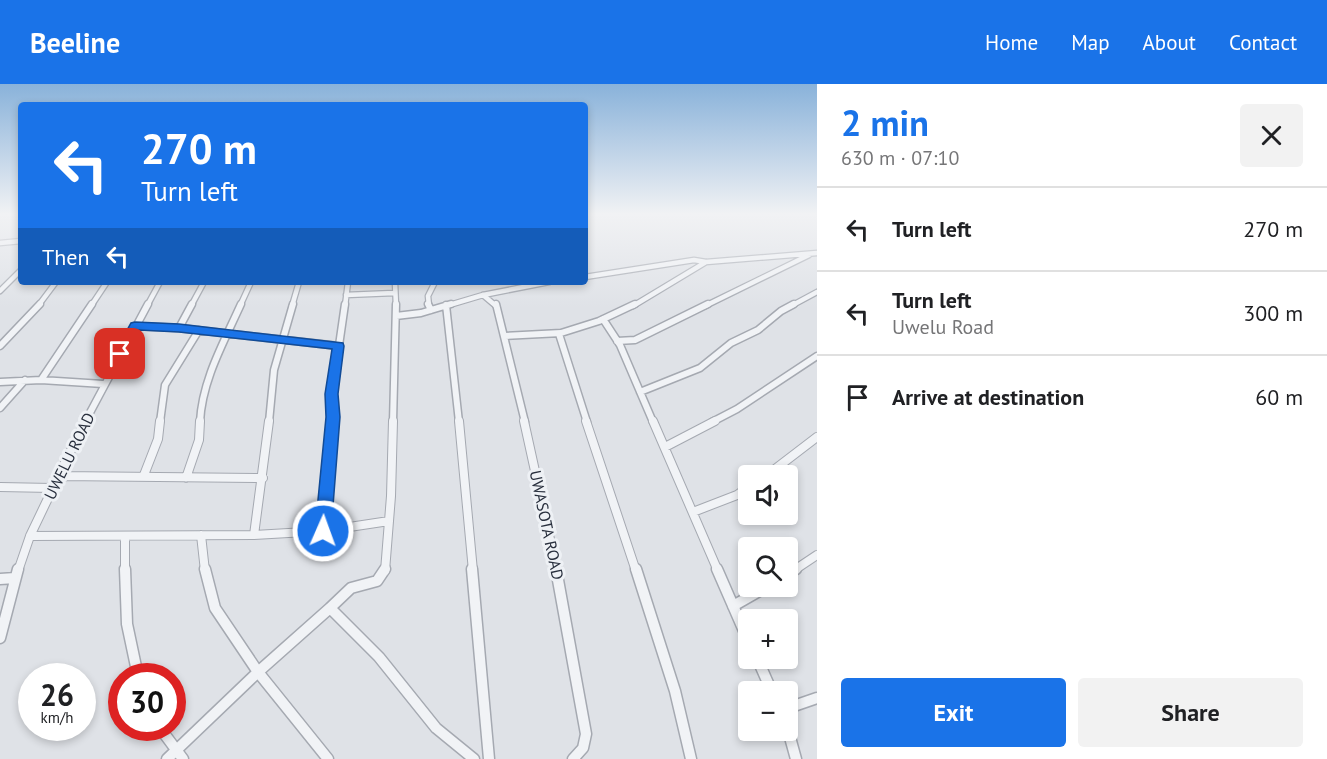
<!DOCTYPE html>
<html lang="en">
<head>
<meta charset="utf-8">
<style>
	:root { --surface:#fff; --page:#f2f2f2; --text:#202124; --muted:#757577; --line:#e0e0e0; --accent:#1a73e8 }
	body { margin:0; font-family:"PT Sans",sans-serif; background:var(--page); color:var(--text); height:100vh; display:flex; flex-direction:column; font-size:22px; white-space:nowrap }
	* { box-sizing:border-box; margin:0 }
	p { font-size:20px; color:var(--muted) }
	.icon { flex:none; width:33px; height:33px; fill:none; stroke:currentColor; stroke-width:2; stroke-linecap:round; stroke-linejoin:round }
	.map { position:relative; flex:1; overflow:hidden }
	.panel { display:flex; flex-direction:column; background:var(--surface); width:510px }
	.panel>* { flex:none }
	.hud { position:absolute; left:18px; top:18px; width:570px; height:183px; border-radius:6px; box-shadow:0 3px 9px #0003; background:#1a73e8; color:#fff; overflow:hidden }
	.controls { position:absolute; left:738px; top:381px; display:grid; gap:12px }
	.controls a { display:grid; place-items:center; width:60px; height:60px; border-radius:6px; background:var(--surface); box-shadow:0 3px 9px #0003; font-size:30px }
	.speed { position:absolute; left:18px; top:579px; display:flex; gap:12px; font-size:30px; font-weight:700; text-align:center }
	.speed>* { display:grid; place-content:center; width:78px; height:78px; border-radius:50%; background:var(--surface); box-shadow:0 3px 9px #0003; line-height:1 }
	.speed small { font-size:15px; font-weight:400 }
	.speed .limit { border:9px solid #d22; background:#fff; color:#111 }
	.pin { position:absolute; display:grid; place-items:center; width:51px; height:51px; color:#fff; margin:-26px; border-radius:12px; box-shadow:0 3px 9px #0006 }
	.me { position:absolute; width:66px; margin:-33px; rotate:2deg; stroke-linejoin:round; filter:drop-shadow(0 0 4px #0008) }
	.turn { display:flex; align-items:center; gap:21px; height:126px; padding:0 24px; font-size:27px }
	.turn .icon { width:78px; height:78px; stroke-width:2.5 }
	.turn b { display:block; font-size:42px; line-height:51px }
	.then { display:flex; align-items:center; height:57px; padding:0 24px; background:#0003; gap:12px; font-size:22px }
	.round { display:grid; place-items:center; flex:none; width:63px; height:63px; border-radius:6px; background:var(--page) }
	.overview { display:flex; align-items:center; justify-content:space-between; height:102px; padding:0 24px }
	h1 { font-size:36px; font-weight:700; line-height:45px; color:var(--accent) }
	.button { display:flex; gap:12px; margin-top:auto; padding:12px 24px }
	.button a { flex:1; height:69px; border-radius:6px; background:var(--accent); color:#fff; font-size:24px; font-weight:700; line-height:69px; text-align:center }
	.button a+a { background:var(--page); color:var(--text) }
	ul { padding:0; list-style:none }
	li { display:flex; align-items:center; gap:18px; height:84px; padding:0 24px; border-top:2px solid var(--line) }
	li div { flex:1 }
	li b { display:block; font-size:22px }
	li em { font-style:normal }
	header { display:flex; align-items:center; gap:36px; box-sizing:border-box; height:84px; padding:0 30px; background:var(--accent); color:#fff }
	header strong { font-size:28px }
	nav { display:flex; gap:33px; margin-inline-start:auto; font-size:21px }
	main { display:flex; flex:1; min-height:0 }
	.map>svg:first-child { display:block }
</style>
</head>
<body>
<header>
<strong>Beeline</strong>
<nav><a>Home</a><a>Map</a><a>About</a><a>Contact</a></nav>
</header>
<main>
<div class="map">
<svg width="817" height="675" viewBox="0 0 817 675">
	<rect width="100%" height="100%" fill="#dfe2e7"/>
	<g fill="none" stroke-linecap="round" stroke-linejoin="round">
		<!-- minor-far3 casing -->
		<g stroke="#a5a9b1" stroke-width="7">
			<path id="minor-far3" d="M0,159L21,157
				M585,193L694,176L706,178L817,169
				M395,198L396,222
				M0,207L21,186
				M346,211L394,209
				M483,211L496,222
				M38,222L56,198
				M91,222L107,198
				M147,222L160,198
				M191,222L204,198
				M240,222L251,198
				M292,222L299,198
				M345,222L348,198
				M429,222L428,212L435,198
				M446,222L483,211L549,198
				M633,222L706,178
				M705,222L809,171
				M791,222L817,208"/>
		</g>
		<!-- minor-far2 casing -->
		<g stroke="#a5a9b1" stroke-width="9">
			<path id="minor-far2" d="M428,220L431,226
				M496,220L525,338
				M446,221L459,338
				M396,232L421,229L451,220
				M603,235L620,261L653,338
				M135,242L179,244L339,262
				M179,244L192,220
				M559,250L587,338
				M505,252L561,249L599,237L635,220
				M617,257L635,256L708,220
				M0,262L40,220
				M41,296L92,220
				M0,298L41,296L103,300
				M640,308L700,284L731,259L758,246L781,227L794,220
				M0,324L25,296
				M85,338L148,220
				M160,338L165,301L199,246
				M200,338C202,296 224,258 241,220
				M269,338L274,286L293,220
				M332,338V310L345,220
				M393,338L396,220
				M712,338L737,325L817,272"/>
		</g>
		<!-- minor-far1 casing -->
		<g stroke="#a5a9b1" stroke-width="10">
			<path id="minor-far1" d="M459,337L473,487
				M524,337L557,487
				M586,337L636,487
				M653,337L718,487
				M665,363L715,337
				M144,391L158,355L160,337
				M60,392L263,394
				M766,392L817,353
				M186,394L199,356L200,337
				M0,403L52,404
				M693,428L737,411L748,403
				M323,447L333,337
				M201,451L205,487
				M254,451L269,337
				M30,452L254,451L323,447L389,437
				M18,487L30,452L85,337
				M125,487V452
				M385,487L391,412L393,337
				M793,487L817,471"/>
		</g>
		<!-- minor casing -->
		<g stroke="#a5a9b1" stroke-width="13">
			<path id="minor" d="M125,485L127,540L138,592
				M205,485L215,524L258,588L328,675
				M472,485L489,675
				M556,485L586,650L583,664L573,675
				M636,485L675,607L691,675
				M717,485L748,556
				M788,490L796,485
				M0,495L15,494
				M733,522L768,502
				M330,524L351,504L377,497L385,485
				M0,554L18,485
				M757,574L772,608
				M788,624L817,614
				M160,644L183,675
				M788,646L796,675
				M167,675L258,588L330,524L379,573L436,644L474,675"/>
		</g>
		<!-- minor-far3 -->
		<use href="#minor-far3" stroke="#f1f3f6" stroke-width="4.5"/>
		<!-- minor-far2 -->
		<use href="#minor-far2" stroke="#f1f3f6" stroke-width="6"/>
		<!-- minor-far1 -->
		<use href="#minor-far1" stroke="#f1f3f6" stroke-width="8"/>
		<!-- minor -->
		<use href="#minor" stroke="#f1f3f6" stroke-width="10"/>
	</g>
	<!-- sky -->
	<linearGradient id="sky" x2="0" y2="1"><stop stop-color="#89b2da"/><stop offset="0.58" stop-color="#f1f2f4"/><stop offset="1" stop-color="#f1f2f4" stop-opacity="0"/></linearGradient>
	<rect width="817" height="224" fill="url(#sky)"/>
	<!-- route -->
	<path fill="#1a73e8" stroke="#114b97" stroke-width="1.5" d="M135,238L179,240L343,259L344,262L338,310L340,333L331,447L329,452L323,455L317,452L315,447L326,333L325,310L332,265L179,248L139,246L125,273H116L114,270L131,239Z"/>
	<g text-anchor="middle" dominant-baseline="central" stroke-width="6" stroke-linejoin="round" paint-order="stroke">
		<!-- street labels -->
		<g font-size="16" fill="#29303e" stroke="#eef1f5">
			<text transform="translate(69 372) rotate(-64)">UWELU ROAD</text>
			<text transform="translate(547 441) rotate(78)">UWASOTA ROAD</text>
		</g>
	</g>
</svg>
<div class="controls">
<a><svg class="icon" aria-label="sound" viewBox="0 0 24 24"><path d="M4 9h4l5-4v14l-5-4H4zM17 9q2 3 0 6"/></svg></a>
<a><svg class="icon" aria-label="search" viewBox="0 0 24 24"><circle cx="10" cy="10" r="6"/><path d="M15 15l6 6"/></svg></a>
<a>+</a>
<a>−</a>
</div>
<div class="speed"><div>26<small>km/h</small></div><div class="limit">30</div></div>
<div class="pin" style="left:120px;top:270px;background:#d93025"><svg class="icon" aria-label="arrive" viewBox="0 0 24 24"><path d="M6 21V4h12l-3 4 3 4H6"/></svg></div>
<svg class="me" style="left:323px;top:447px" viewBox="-20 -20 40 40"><circle r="17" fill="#1a73e8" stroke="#fff" stroke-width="3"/><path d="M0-11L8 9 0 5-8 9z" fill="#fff"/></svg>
<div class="hud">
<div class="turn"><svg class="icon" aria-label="left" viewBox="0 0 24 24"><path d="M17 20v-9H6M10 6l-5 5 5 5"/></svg><div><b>270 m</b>Turn left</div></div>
<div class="then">Then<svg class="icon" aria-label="left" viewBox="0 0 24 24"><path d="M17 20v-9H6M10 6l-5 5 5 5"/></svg></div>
</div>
</div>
<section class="panel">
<div class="overview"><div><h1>2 min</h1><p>630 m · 07:10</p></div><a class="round"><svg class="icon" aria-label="close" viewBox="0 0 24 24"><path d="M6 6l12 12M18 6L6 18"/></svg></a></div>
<ul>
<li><svg class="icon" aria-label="left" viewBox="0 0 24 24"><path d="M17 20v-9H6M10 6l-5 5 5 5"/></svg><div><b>Turn left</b></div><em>270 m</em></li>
<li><svg class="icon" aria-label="left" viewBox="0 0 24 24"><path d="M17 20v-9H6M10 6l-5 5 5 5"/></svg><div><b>Turn left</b><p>Uwelu Road</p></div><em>300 m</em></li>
<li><svg class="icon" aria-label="arrive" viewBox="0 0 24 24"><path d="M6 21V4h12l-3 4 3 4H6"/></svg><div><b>Arrive at destination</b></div><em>60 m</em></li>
</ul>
<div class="button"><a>Exit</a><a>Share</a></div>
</section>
</main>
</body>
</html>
